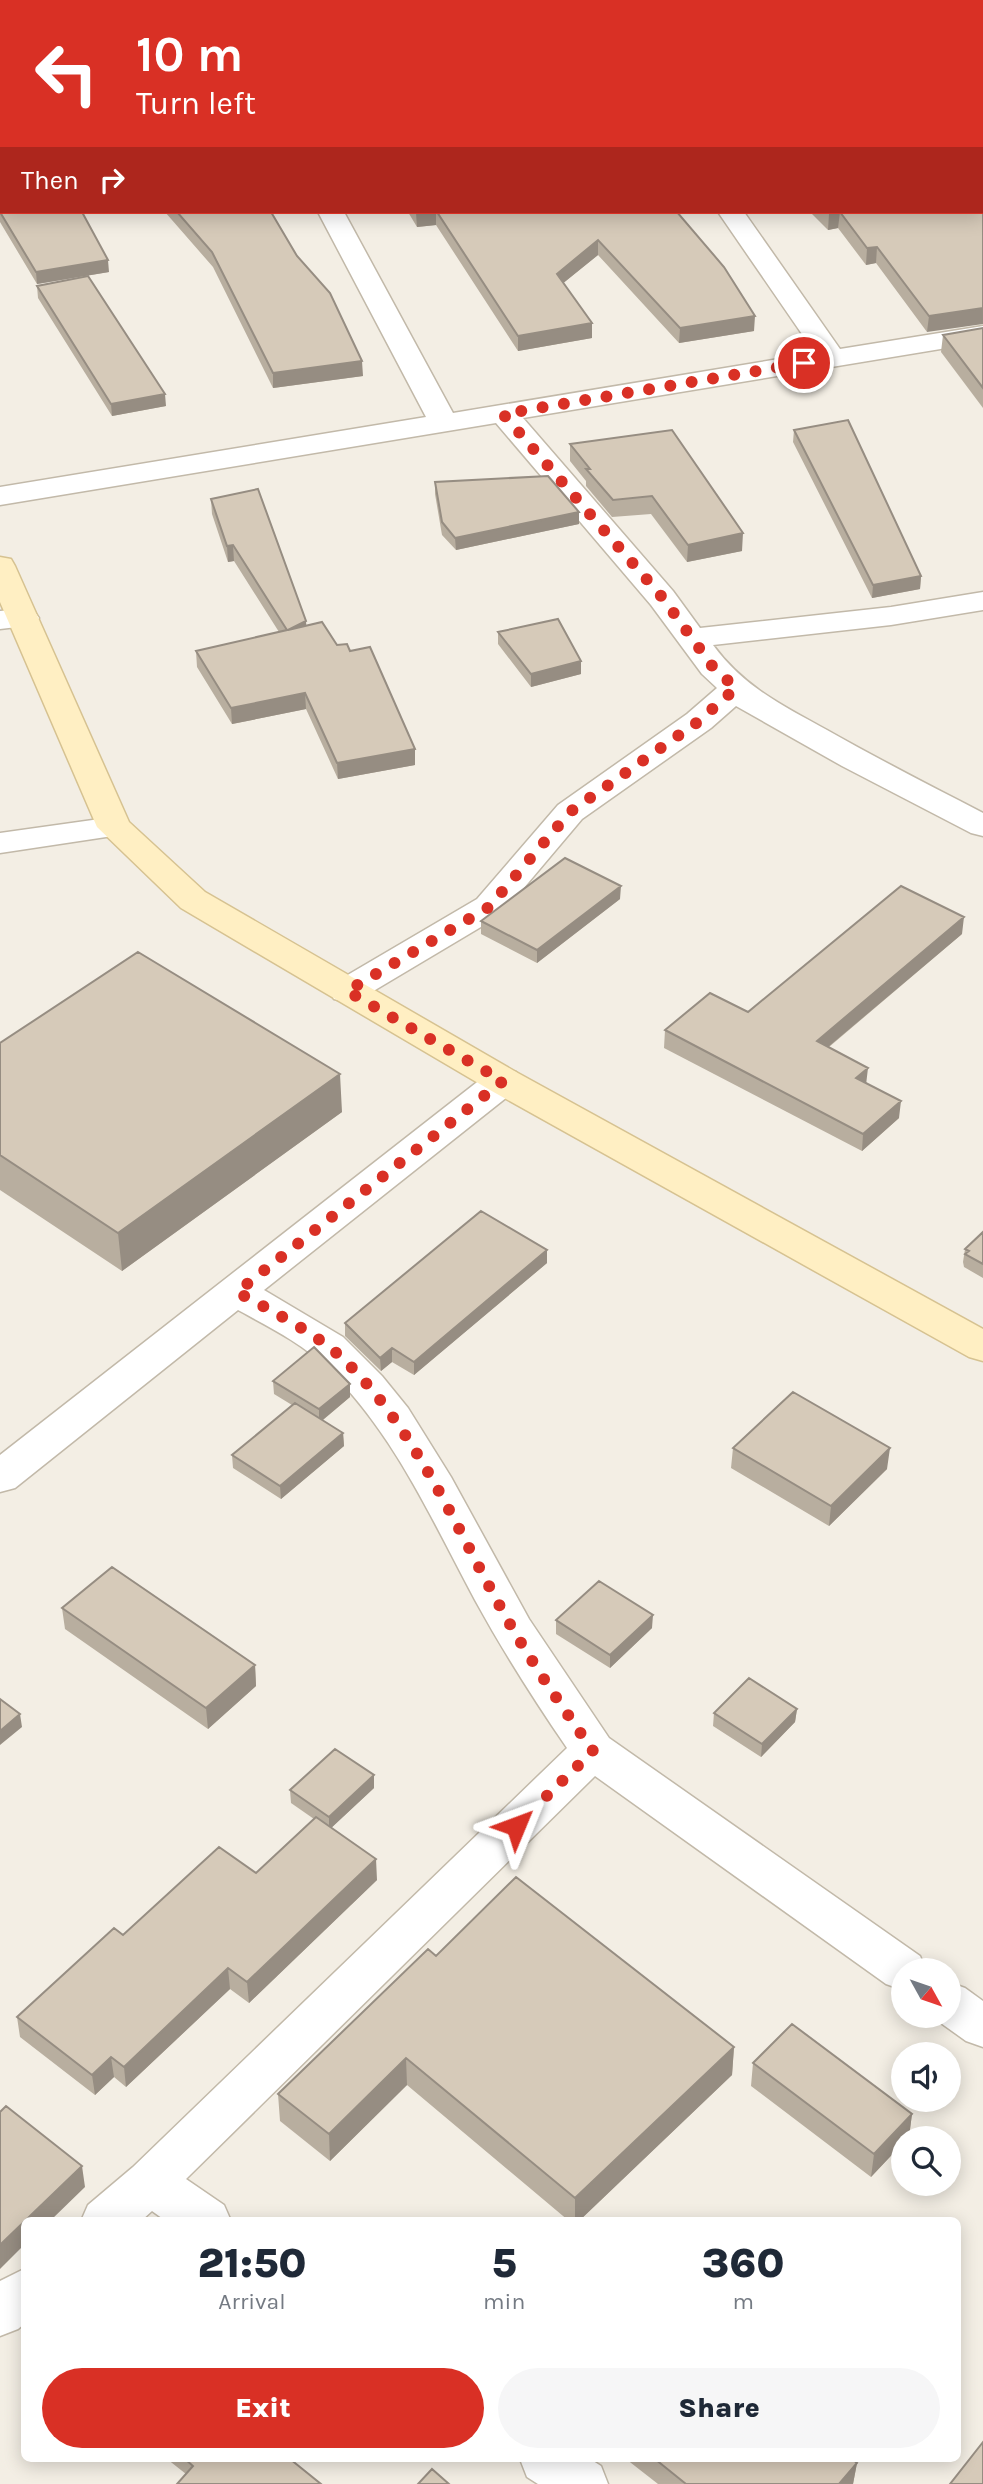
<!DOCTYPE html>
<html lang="en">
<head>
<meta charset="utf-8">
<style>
	:root { --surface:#fff; --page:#f6f6f7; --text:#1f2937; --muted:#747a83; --accent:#d93025 }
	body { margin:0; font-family:Karla,sans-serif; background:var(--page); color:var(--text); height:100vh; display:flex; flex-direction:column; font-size:26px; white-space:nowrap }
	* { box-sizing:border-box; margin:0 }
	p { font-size:23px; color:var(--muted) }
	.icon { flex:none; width:38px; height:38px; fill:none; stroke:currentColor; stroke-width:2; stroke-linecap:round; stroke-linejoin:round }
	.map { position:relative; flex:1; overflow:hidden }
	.details { position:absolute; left:21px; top:2217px; width:940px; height:245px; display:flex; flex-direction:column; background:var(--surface); border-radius:10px; box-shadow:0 4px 18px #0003 }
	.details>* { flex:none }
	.hud { position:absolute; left:0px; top:0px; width:984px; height:214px; box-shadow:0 4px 18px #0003; background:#d93025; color:#fff; overflow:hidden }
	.needle { width:46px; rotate:130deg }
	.fabs { position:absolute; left:891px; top:1958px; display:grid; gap:14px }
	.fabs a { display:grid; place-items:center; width:70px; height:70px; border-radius:50%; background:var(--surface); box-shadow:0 4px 18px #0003; font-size:35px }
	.pin { position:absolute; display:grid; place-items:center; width:60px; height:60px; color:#fff; margin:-30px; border:4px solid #fff; border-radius:50%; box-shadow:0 2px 7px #0007 }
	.me { position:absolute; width:77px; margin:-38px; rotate:46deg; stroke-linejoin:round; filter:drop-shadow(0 0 5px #0008) }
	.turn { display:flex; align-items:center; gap:24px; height:147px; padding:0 21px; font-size:32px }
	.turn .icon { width:91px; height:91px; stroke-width:2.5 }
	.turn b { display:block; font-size:49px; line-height:60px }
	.then { display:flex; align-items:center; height:66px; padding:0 21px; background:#0003; gap:14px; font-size:26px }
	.eta { display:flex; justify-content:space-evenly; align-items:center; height:119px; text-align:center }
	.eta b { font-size:42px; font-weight:800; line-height:49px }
	.action { display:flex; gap:14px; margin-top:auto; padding:14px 21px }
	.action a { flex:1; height:80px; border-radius:42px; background:var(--accent); color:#fff; font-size:28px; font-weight:800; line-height:80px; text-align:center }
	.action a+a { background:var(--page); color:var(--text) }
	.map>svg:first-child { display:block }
</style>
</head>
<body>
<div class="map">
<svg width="983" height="2484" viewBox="0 0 983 2484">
	<rect width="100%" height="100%" fill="#f3eee4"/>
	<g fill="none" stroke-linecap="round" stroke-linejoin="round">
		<!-- minor casing -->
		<g stroke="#c2b9a9" stroke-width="3">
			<path id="minor" d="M206,0H230L231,2H207Z
				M575,0H599L600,2H576Z
				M933,0H958L959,2H934Z
				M982,34H983V50H982Z
				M318,212H344L453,413L815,353L718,212H744L840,349L983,326V342L523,418L673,591L700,628L891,607L983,592V610L891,625L713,645C744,687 783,706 827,730C878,759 931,786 983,813V836L971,833L842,766L736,706L711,728L582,819L501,915L360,999L347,1002L334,999L329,991L334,983L477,899L558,805L687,714L717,688L702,674L651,605L496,423L0,505V487L426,417Z
				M23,609L34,611L39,618L34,625L0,629V611Z
				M114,817L126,820L131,827L126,834L0,853V833Z
				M503,1069L516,1072L521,1081L516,1090L264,1290L343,1337L382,1376L408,1408L451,1477L529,1619L609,1738L920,1956L926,1970H903V1990L886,1984L595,1776L186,2179L224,2205L231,2221H166L152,2211L141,2221H81L88,2205L133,2167L567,1748C534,1700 503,1651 475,1600C431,1518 394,1433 327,1368C302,1343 269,1327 238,1310L15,1488L0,1492V1455L490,1072Z
				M948,1982L965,1988L983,2001V2047L966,2041L931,2016H948Z
				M24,2269V2324L18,2329L0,2336V2281Z
				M520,2459H590L601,2466L608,2484H538L527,2477Z"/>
		</g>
		<!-- secondary casing -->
		<g stroke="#d6c291" stroke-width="3">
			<path id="secondary" d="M0,557L11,559L15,566L129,822L205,892L516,1072L983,1329V1361L969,1357L490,1090L181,908L97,827L0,602Z"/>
		</g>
		<!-- minor -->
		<use href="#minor" fill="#fff" fill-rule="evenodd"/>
		<!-- secondary -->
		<use href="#secondary" fill="#ffefc3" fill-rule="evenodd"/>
	</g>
	<!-- wall -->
	<path fill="#b8ae9f" d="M0,0H185L177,2H2V23L0,21Z
		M264,0H545L546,2H265Z
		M657,0H906L907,2H659Z
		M0,57L2,60V212L109,272L37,284L0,222Z
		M165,212H271L363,376L273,388L213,267Z
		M408,212H678L754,331L679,343L598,255L563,283L592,323V338L518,351L436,225L417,227Z
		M810,212H982L927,332L876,263L866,265L838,228L828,230Z
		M37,286L166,406L112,416L38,298Z
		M983,328V408L941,352L943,335Z
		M794,430L921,576L920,589L872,598L793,442Z
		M570,444L742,551L687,562L651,514L612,517L586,486V481L570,461Z
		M435,482L579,524L456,550L442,535L435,494Z
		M211,499L306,626L337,645L350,651L415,765L338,779L306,709L232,724L197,667L196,651L279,632L234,561L228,562L212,514Z
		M498,632L581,674L531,687L498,644Z
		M620,899L537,963L481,934V921Z
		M962,934L829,1047L867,1084L899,1118L862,1151L664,1048L665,1030L748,1012Z
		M0,1043L342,1112L122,1271L0,1190Z
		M983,1232V1278L964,1267L963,1262L965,1249Z
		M547,1250V1263L414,1375L392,1362L381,1371L345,1336V1323Z
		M273,1381L350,1384V1397L323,1420L343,1433L344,1446L281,1499L233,1468L232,1455L292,1405L274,1394Z
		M733,1448L887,1469L829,1526L731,1468Z
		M62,1608L255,1665L256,1686L208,1729L65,1629Z
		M556,1620L652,1628L610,1668L556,1634Z
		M797,1709L795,1722L761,1757L713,1726L714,1713Z
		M374,1775V1788L331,1828L377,1880L249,2003L230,1989L126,2087L114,2077L95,2095L20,2037L17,2017L123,1935L256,1873L314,1819L291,1803L290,1790Z
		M436,1956L734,2047L732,2075L579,2221H569L407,2085L330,2161L280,2121L278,2094Z
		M753,2063L912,2114L909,2137L903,2138V2143L871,2177L751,2086Z
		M167,2459H290L186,2474Z
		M626,2459H852L857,2463L853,2484H658Z"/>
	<!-- shaded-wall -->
	<path fill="#968d82" d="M150,0H185L177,2H150Z
		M422,212H436V225L417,227L416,213Z
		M840,212L838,228L828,230L829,214Z
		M598,240V255L556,289L557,274Z
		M877,247L876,263L866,265L867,248Z
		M108,260L109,272L37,284L36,272Z
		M983,308V324L927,332L929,316Z
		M755,316L754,331L679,343L680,328Z
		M592,323V338L518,351V336Z
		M362,361L363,376L273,388V373Z
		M165,394L166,406L112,416L111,404Z
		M579,512V524L456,550L455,538Z
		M743,533L742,551L687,562L688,545Z
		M233,545L234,561L228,562L227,546Z
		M921,576L920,589L872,598L873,585Z
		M306,621L307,637L288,630Z
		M581,661V674L531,687V674Z
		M305,693L306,709L232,724L231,708Z
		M415,749V765L338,779L337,763Z
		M621,886L620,899L537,963V950Z
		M964,917L962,934L815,1058L817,1041Z
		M868,1068L866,1085L856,1078Z
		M340,1074L342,1112L122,1271L118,1233Z
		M901,1101L899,1118L862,1151L863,1134Z
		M547,1250V1263L414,1375V1362Z
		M392,1348V1362L381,1371L380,1358Z
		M350,1384V1397L319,1423V1409Z
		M343,1433L344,1446L281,1499L280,1486Z
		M890,1448L887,1469L829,1526L831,1506Z
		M653,1615L652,1628L610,1668V1655Z
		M255,1665L256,1686L208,1729L206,1708Z
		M797,1709L795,1722L761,1757L762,1744Z
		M20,1714L22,1727L0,1745V1731Z
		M374,1775V1788L329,1830V1817Z
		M376,1859L377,1880L249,2003L247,1982Z
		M228,1968L230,1989L126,2087L124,2067Z
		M734,2047L732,2075L579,2221H575V2198Z
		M111,2057L114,2077L95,2095L92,2075Z
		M406,2058L407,2085L330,2161L329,2134Z
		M912,2114L909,2137L908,2138H903V2143L871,2177L874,2154Z
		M82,2166L85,2187L50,2221H25Z
		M24,2221V2245L0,2269V2245Z
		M857,2463L853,2484H839Z"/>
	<!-- building -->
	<path fill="#d6cab9" stroke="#968d82" stroke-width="2" d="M0,0H153L154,2H2V10L0,8Z
		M274,0H545L546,2H275Z
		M673,0H906L907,2H675Z
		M0,57L2,60V146L0,143Z
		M982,85L983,87V308L929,316L877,247L867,248L840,212H982Z
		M0,148H2V212H82L108,260L36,272L0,212Z
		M177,212H271L297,256L330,293L362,361L273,373L212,252Z
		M437,212H677L724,267L755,316L680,328L598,240L557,274L592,323L518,336Z
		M88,276L165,394L111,404L37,286Z
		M983,328V388L943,335Z
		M848,420L921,576L873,585L794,430Z
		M672,430L743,533L688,545L652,496L613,500L586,469H590L570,444Z
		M548,476L579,512L455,538L442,522L435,482Z
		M258,489L306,621L288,630L322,622L337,645L347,644L350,651L370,647L415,749L337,763L305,693L231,708L196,651L287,630L233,545L227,546L211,499Z
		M558,619L581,661L531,674L498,632Z
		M565,858L621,886L537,950L481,921Z
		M901,886L964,917L817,1041L868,1068L856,1078L901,1101L863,1134L665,1030L710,993L748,1012Z
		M138,952L340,1074L118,1233L0,1155V1043Z
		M481,1211L547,1250L414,1362L392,1348L380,1358L345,1323Z
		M983,1232V1264L965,1254L969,1251L965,1249Z
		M314,1347L350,1384L319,1409L273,1381Z
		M793,1392L890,1448L831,1506L733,1448Z
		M295,1403L343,1433L280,1486L232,1455Z
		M112,1567L255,1665L206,1708L62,1608Z
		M599,1581L653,1615L610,1655L556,1620Z
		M749,1678L797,1709L762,1744L714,1713Z
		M0,1699L20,1714L0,1731Z
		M335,1749L374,1775L329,1817L290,1790Z
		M316,1817L376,1859L247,1982L228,1968L124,2067L111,2057L92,2075L17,2017L114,1928L123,1935L219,1847L256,1873Z
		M516,1877L734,2047L575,2198L406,2058L329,2134L278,2094L428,1949L436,1956Z
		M792,2024L912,2114L874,2154L753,2063Z
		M6,2106L82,2166L0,2245V2112Z
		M983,2442V2484H950Z
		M185,2459H290L321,2484H177L193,2466Z
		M655,2459H852L857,2463L839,2484H686Z
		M432,2469L449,2484H418Z"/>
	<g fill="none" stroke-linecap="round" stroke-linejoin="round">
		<!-- route -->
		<path stroke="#d93025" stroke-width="12" stroke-dasharray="0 21.6" d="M516,1826L593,1751C566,1712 538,1672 514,1631C461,1541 419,1430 341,1357C311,1330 271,1311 237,1292L503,1081L347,991L489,907L570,812L699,721L736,688L713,667L662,597L503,414L804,363"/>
	</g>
</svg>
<div class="fabs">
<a><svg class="needle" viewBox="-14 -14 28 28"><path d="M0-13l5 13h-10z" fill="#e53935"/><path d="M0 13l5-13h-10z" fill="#747a83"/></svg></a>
<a><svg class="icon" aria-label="sound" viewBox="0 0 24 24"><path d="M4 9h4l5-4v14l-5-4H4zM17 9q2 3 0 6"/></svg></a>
<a><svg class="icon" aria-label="search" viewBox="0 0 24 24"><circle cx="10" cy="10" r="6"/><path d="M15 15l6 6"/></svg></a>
</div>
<div class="pin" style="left:804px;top:363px;background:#d93025"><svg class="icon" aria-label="arrive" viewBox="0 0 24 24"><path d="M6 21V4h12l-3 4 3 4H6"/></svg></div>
<svg class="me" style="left:516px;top:1826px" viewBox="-20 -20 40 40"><path d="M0-17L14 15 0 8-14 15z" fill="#d93025" stroke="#fff" stroke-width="4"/></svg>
<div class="hud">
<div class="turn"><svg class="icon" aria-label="left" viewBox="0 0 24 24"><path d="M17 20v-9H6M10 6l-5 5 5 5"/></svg><div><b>10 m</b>Turn left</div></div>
<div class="then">Then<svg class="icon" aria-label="right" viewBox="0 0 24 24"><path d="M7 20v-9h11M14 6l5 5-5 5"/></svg></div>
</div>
<section class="details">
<div class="eta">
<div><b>21:50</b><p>Arrival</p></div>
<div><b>5</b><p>min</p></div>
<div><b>360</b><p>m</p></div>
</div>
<div class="action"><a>Exit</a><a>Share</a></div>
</section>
</div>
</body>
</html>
